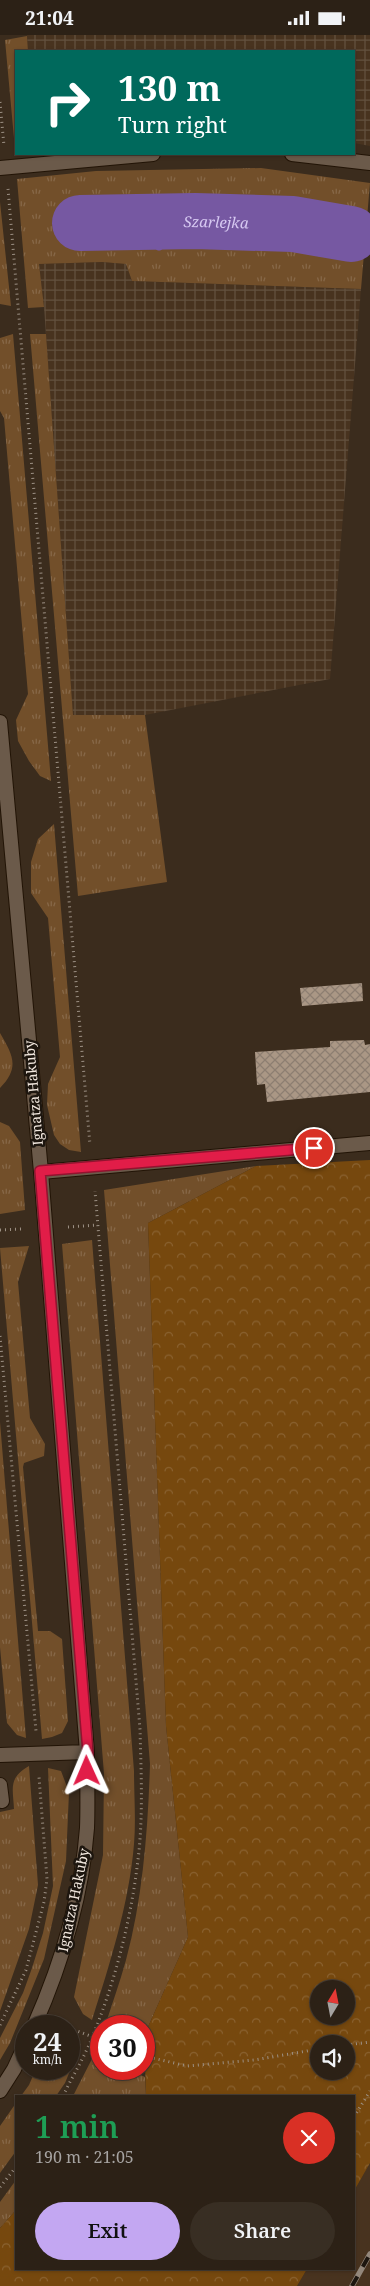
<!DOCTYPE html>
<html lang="en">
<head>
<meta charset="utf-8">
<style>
	:root { --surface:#2c2116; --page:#382e23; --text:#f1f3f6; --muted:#a6a3a1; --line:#483e35; --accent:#c3a7f2 }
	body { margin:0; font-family:"Noto Serif",serif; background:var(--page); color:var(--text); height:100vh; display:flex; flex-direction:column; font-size:19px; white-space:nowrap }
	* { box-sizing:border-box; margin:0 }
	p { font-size:16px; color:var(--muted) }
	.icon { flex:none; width:28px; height:28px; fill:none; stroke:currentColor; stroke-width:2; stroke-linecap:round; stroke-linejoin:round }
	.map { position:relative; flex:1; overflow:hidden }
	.drawer { position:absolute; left:15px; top:2060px; width:340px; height:175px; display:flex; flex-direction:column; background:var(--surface); border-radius:0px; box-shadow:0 1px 4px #0004,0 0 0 1px var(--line) }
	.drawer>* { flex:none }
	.banner { position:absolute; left:15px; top:15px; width:340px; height:105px; border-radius:0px; box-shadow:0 1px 4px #0004,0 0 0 1px var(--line); background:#00695c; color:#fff; overflow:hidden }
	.needle { width:32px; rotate:10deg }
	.buttons { position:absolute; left:310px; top:1945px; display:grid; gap:10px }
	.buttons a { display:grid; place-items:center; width:45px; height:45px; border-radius:50%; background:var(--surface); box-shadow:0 1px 4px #0004,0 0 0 1px var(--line); font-size:25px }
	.speed { position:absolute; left:15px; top:1980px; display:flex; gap:10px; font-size:25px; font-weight:700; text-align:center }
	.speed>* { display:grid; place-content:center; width:65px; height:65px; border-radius:50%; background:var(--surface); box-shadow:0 1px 4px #0004,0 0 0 1px var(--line); line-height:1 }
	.speed small { font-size:12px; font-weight:400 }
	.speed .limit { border:8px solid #d22; background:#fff; color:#111 }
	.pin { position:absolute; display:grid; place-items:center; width:42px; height:42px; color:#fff; margin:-21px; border:2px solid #fff; border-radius:50%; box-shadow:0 1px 5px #0007 }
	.me { position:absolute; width:55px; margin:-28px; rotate:359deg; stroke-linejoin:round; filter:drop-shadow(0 0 4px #0008) }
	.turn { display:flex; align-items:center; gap:18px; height:105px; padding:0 20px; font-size:22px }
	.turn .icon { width:65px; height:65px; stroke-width:2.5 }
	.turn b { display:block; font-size:35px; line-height:42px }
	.round { display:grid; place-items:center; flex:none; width:52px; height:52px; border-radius:26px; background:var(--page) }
	.head { display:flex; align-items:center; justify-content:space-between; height:85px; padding:0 20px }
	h1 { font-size:30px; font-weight:600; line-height:38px; color:#1e9e55 }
	.primary-button { display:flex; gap:10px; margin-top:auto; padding:10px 20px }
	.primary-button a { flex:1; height:58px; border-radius:30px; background:var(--accent); color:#111; font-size:20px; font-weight:600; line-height:58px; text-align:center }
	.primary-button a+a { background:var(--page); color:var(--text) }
	.status { display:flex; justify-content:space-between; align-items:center; height:35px; padding:0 25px; background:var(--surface); direction:ltr }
	.status svg { height:14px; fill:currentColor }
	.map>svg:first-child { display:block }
</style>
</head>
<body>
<div class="status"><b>21:04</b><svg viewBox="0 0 49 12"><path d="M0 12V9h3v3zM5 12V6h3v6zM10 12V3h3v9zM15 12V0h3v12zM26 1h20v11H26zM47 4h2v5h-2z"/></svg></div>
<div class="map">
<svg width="370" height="2251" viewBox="0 0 370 2251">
	<defs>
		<pattern id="industrial-grid" width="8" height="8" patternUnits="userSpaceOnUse" patternTransform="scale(1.25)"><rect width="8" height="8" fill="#48331f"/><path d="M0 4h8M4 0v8" fill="none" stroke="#63513f"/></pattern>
		<pattern id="grass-tufts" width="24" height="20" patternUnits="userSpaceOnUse" patternTransform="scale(1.25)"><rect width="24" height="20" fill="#724f2a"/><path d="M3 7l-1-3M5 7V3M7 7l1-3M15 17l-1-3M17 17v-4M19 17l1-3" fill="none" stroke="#876848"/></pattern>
		<pattern id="forest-crowns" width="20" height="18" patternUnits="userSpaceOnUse" patternTransform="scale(1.25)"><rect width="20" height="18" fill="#76480e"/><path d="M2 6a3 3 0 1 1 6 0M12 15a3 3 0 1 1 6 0" fill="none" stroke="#8a6231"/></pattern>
		<pattern id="building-cross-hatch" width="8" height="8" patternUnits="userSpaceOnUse" patternTransform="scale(1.25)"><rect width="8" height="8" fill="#aa9785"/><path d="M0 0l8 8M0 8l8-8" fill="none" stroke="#8d7e71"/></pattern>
	</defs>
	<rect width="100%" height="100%" fill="#3b2c1d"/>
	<!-- built -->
	<path fill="#48331f" d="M370,2128V2251H297L307,2234H354V2156Z"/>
	<!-- industrial -->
	<path fill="url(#industrial-grid)" d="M27,0H370V111L354,108V16H28Z
		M102,227L126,229L132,246L361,254L330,644L145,680L73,681L44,272L39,229Z"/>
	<!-- grass -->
	<path fill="url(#grass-tufts)" d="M27,1L28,16H16V114H15L5,5Z
		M261,133L370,148L361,254L132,246L126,229L102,227L39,229L44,272L28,273L17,144L96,136Z
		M0,167L11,271L0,269Z
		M13,299L51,746L40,741L29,726L18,706L16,685L28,659L4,383L0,376V303Z
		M30,299H46L73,680H145L167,847L78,861Z
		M54,789L81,1117L69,1115L60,1109L54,1100L47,1070L48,1049L60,1022L48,883L31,858V827L38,804Z
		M0,998C13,1020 20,1033 0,1053Z
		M0,1087L9,1091L20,1107L25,1175L0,1179Z
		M256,1131L148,1188L166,1691L188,1902L144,2001V1991H105C112,1969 120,1947 126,1925C143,1862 148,1794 150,1729L104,1155Z
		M92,1205L134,1736C134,1760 136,1785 134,1809C129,1869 110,1928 92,1985L83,1979L74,1962L103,1820L104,1739L62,1209Z
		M29,1211L18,1247L30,1383L45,1409L44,1421L24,1428L23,1432L38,1596H50L62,1604L68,1686L62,1698L52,1702L42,1704L0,1213Z
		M0,1387L26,1703L17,1700L7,1688L0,1612Z
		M29,1731L38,1850L29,1894L0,1976V1777L14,1774C13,1753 8,1743 29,1731Z
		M48,1733L61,1736L69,1757L66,1826L44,1924L10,2008L0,2025V2003L23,1958L32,1933L43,1898L53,1851Z
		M69,2005L81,2009L65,2048L56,2061H21L29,2050L36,2034H69Z
		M95,2018L101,2020V2034H128L145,2042L146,2061H73Z
		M16,2068V2116L0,2138V2091Z
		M16,2145V2175L0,2193V2167Z"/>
	<!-- forest -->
	<path fill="url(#forest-crowns)" fill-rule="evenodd" d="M370,1125V2128L354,2156V2061H146L144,2001L188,1902L166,1691L148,1188L256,1131ZM319,1954H346V1981H319ZM319,2009H346V2036H319Z
		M16,2175V2234H307L297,2251H0V2193Z"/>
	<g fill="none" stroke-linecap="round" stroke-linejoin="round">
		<!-- stream -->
		<path stroke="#7658a2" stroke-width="9" d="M159,211L169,187"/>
		<!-- river -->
		<path stroke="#7658a2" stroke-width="56" id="s1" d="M80,188L195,186L293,189L351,199"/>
	</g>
	<!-- building -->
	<path fill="url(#building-cross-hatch)" d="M362,948L363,966L302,971L300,953Z
		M364,1005L365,1010L370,1009V1057L267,1067L265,1049L257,1050L255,1017L330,1012V1006Z"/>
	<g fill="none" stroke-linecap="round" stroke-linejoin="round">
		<!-- service casing -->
		<g stroke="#221406" stroke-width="16">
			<path id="service" d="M292,119L370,128
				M0,133L153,119
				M41,1137L370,1108"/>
		</g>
		<!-- minor casing -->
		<g stroke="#221406" stroke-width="16">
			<path id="minor" d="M0,687L41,1137L87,1717C87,1742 88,1768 87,1793C82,1861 61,1930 34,1991
				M0,1720L87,1717
				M0,1750L2,1766
				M0,2056L14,2034L26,2008"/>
		</g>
		<!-- path -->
		<path stroke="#9d9185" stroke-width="3" stroke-dasharray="1 4" stroke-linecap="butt" d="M0,67L4,111
			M8,154L90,1110
			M68,1192L98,1190
			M0,1195L22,1194
			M0,1301L36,1696
			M0,1990L26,1935L44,1867L47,1844L39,1742
			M69,1993L101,2005
			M346,2010L370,2007
			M144,2021L187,2031L254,2025L319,2014
			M63,2061C71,2044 81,2028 89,2010C115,1949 132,1882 139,1816C143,1775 141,1734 140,1694L95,1156
			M354,2082L370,2056
			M0,2152L16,2132"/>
		<!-- service -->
		<use href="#service" stroke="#6b5a4a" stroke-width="14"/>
		<!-- minor -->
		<use href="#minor" stroke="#6b5a4a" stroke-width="14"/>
		<!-- rail casing -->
		<g stroke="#93877b" stroke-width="5.5">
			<path id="rail" d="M352,2251L370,2219"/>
		</g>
		<!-- rail -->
		<use href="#rail" stroke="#1d160f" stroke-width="4" stroke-dasharray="11" stroke-linecap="butt"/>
	</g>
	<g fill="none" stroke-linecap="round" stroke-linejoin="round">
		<!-- route casing -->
		<g stroke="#92132f" stroke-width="12">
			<path id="route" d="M87,1736L88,1717L40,1136L314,1113"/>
		</g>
		<!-- route -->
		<use href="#route" stroke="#e11d48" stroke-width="9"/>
	</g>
	<g text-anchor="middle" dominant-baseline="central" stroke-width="5" stroke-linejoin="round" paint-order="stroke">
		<!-- street labels -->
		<g font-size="14" fill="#f1e7de" stroke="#1d160f">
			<text transform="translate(33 1058) rotate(-95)">Ignatza Hakuby</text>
			<text transform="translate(73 1865) rotate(-78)">Ignatza Hakuby</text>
		</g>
		<!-- water labels -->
		<g font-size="15" font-style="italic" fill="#d6c8f1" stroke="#1d160f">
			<text stroke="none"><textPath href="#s1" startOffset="136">Szarlejka</textPath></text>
		</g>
	</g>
</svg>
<div class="buttons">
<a><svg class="needle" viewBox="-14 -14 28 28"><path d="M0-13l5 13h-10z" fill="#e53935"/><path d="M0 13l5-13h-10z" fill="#a6a3a1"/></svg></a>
<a><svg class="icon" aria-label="sound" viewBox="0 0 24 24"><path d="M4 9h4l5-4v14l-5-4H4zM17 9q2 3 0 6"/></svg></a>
</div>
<div class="speed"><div>24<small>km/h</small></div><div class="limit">30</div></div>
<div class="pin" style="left:314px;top:1113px;background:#d93025"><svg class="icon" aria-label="arrive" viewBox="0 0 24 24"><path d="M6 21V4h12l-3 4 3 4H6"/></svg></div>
<svg class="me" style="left:87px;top:1736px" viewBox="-20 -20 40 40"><path d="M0-17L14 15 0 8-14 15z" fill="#e11d48" stroke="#fff" stroke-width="4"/></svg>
<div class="banner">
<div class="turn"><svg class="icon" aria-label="right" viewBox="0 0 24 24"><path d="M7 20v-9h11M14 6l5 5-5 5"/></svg><div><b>130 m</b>Turn right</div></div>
</div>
<section class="drawer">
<div class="head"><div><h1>1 min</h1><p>190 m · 21:05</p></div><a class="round" style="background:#d93025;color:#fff"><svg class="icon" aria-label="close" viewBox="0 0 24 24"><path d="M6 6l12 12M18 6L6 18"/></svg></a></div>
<div class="primary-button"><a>Exit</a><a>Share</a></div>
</section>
</div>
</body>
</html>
